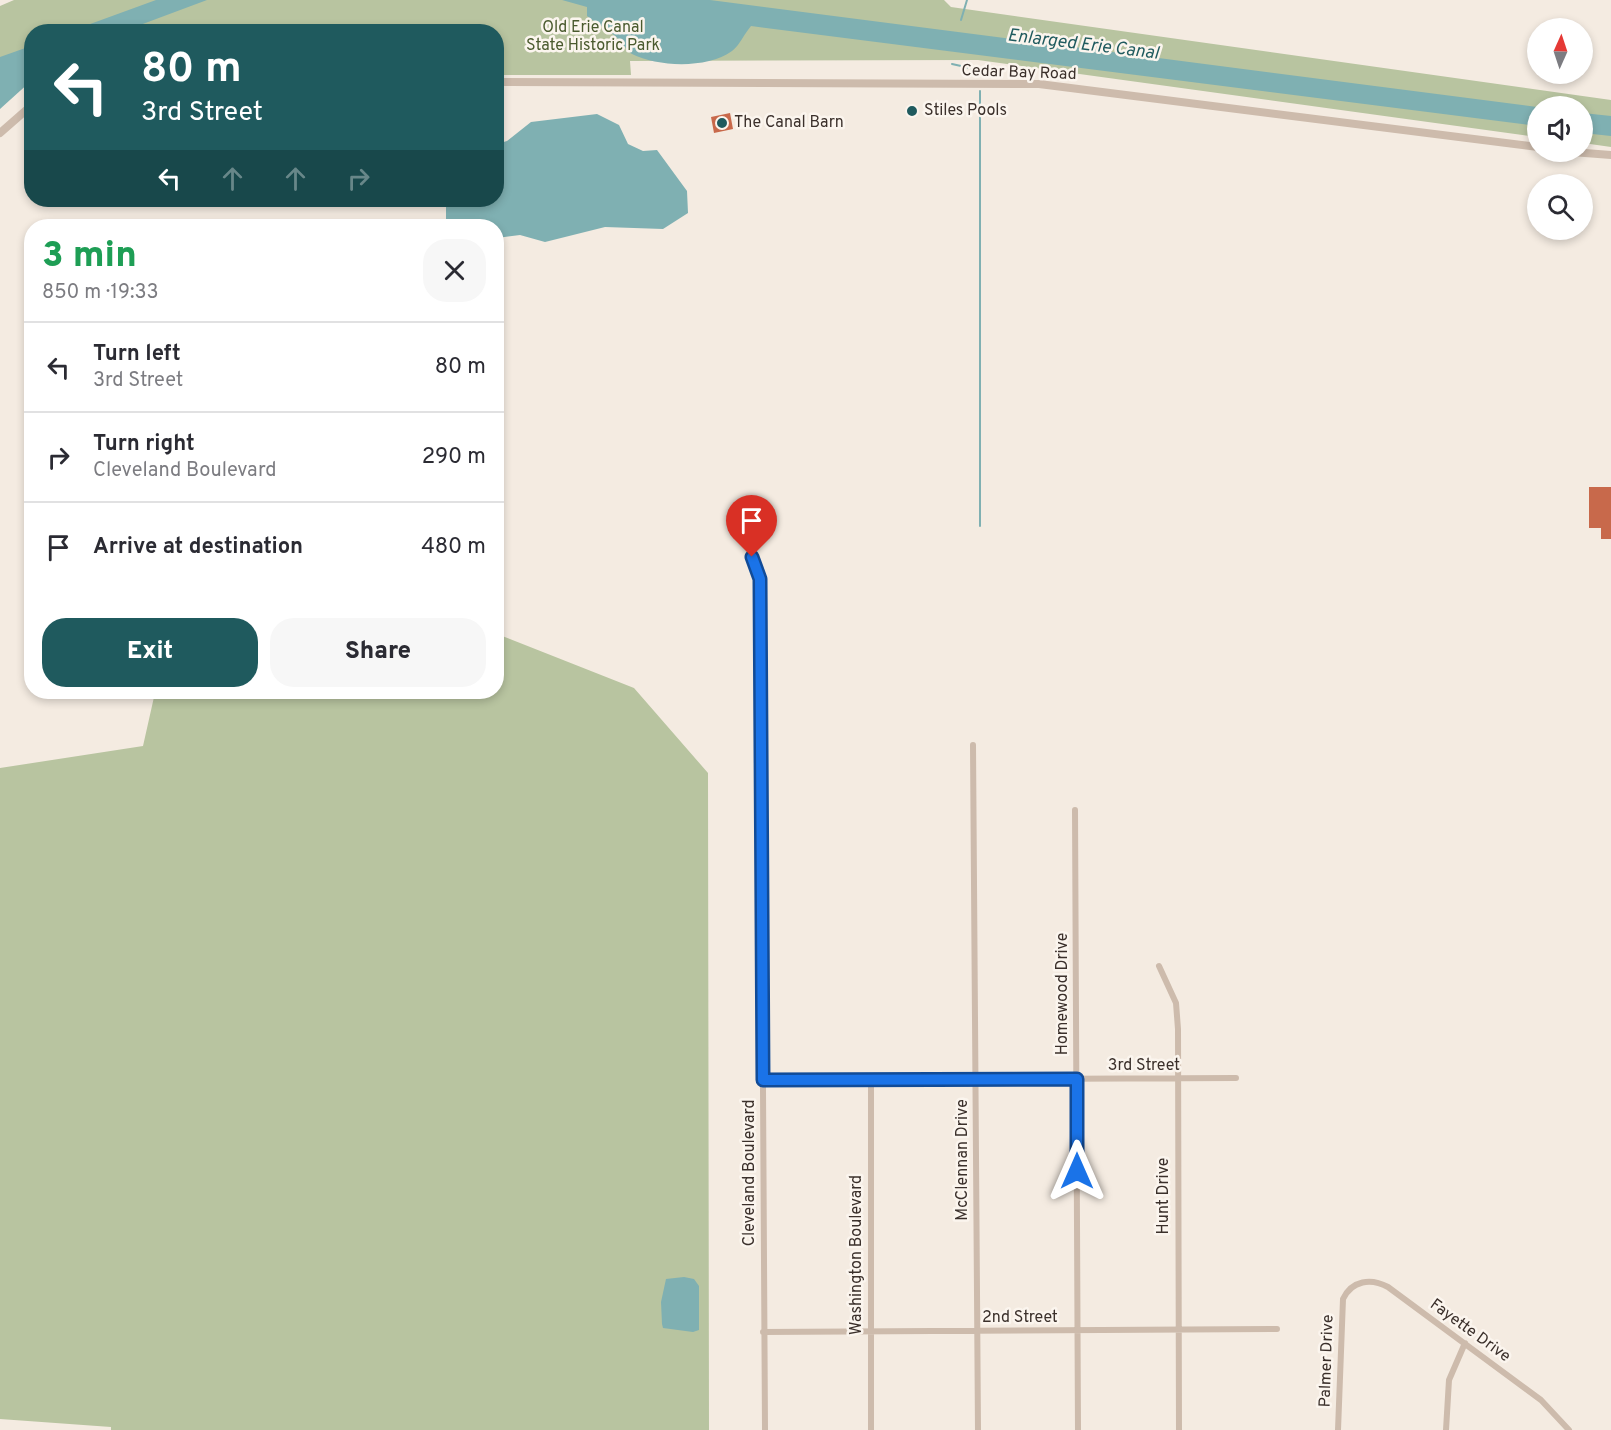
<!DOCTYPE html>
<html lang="en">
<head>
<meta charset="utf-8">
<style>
	:root { --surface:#fff; --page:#f7f7f7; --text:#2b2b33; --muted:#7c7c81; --line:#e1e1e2; --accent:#1f5a5e }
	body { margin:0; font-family:Overpass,sans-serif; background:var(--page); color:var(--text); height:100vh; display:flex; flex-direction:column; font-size:22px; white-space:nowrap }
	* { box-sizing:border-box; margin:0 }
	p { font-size:20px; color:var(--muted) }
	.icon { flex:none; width:33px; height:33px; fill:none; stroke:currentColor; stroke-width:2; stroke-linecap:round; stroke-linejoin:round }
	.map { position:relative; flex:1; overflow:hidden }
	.sheet { position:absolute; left:24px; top:219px; width:480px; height:480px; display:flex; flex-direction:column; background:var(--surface); border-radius:24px; box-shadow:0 3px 9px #0003 }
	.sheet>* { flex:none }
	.guide { position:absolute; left:24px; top:24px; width:480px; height:183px; border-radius:24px; box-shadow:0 3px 9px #0003; background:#1f5a5e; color:#fff; overflow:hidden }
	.needle { width:39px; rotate:3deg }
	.tools { position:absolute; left:1527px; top:18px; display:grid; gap:12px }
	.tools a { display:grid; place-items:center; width:66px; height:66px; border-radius:50%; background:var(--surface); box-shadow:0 3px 9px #0003; font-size:30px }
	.pin { position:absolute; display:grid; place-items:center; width:51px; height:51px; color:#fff; margin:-62px -26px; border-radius:50% 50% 50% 0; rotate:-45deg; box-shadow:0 0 6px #0007 }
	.pin .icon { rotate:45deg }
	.me { position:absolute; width:66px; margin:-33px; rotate:0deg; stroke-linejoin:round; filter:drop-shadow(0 0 4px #0008) }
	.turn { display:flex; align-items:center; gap:21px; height:126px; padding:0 18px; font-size:27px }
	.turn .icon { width:78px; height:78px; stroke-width:2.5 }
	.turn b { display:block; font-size:42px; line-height:51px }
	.lanes { display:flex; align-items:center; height:57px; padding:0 18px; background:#0003; justify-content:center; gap:30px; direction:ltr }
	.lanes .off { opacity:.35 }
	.round { display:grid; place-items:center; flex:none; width:63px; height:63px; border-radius:24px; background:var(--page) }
	.overview { display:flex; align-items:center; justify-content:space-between; height:102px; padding:0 18px }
	h1 { font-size:36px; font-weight:800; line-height:45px; color:#1e9e55 }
	.primary-button { display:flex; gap:12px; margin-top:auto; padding:12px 18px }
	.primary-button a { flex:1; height:69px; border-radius:24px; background:var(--accent); color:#fff; font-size:24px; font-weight:800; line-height:69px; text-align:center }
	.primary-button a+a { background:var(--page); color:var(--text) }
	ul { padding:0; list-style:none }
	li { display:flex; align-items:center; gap:18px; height:90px; padding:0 18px; border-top:2px solid var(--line) }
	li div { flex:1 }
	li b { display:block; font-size:22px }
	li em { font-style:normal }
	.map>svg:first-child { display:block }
</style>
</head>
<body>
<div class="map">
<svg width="1611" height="1430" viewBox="0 0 1611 1430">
	<rect width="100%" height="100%" fill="#f4ebe1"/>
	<!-- green -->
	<path fill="#b8c4a0" d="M14,0H944L951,7L1611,100V147L1583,143L1582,106H1538L1537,137L978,60L630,61L631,75H497L496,32H32L31,63L0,91V6Z
		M497,634L634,688L708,773L709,1430H111V1427L0,1419V768L143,746L154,697L186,692H496Z"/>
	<!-- water -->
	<path fill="#7fb0b2" d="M156,0H207L124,31H71Z
		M562,0H710L1537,107V126L751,26C744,34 740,45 732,51C707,69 658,67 632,54C628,52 624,45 620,41C612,31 598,25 587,16V7Z
		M31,46V81L0,109V57Z
		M1583,113L1611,116V136L1583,133Z
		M597,114L619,125L628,144L643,151L657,150L687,191L688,213L663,229L605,227L545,242L520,235L497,238L496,226H446V200H496L497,144L507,141L531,122Z
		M684,1277L694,1279L699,1286V1330L693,1332L663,1328L662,1324L661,1302L666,1279Z"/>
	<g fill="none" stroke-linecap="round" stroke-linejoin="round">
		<!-- stream -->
		<path stroke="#7fb0b2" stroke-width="2" d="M961,20L967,0
			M952,64L979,70
			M980,526V91"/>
	</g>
	<!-- building -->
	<path fill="#c8694b" d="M730,113L733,129L714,133L711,117Z
		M1589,487H1611V539H1601V528H1589Z"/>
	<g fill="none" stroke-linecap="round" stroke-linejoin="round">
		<!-- minor -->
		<path stroke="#cdbbac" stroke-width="6" d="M752,557L760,579L765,1430
			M973,745L978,1430
			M1075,810L1078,1430
			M1159,966L1176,1003L1178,1029L1179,1430
			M871,1079V1430
			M763,1080L1236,1078
			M763,1332L1277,1329
			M1338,1430L1343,1299C1352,1280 1371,1278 1388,1287L1541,1400L1569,1430
			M1446,1430L1449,1380L1465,1343"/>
		<!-- tertiary -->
		<path stroke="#cdbbac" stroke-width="8" d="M496,82L1039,84L1538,147
			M0,133L32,105
			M1572,152L1611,155"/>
	</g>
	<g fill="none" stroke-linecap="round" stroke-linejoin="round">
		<!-- route casing -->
		<g stroke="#114b97" stroke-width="15">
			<path id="route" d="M752,557L760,579L763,1080L1077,1079V1171"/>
		</g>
		<!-- route -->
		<use href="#route" stroke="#1a73e8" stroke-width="10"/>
	</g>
	<!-- markers -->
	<g fill="#1f5a5e" stroke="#fbf5ee" stroke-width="2">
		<circle cx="912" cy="111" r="6"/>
		<circle cx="722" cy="123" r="6"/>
	</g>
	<g text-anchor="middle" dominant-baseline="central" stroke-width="5" stroke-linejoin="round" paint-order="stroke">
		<!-- park labels -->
		<g font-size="16" fill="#4a5a2e" stroke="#fbf5ee">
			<text x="593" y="28">Old Erie Canal<tspan x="593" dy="18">State Historic Park</tspan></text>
		</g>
		<!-- street labels -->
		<g font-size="16" fill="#3b302b" stroke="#fbf5ee">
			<text transform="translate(1019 73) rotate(2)">Cedar Bay Road</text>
			<text transform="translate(1063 994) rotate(-90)">Homewood Drive</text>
			<text x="1144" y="1066">3rd Street</text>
			<text transform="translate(963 1160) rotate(-90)">McClennan Drive</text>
			<text transform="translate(750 1173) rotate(-90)">Cleveland Boulevard</text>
			<text transform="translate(1164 1196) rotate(-90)">Hunt Drive</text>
			<text transform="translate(857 1255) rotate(-90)">Washington Boulevard</text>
			<text x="1020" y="1318">2nd Street</text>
			<text transform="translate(1470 1331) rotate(36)">Fayette Drive</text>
			<text transform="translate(1327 1361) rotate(-88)">Palmer Drive</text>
		</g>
		<!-- poi labels -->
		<g font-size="16" fill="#3b302b" stroke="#fbf5ee" text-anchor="start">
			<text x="924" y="111">Stiles Pools</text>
			<text x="734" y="123">The Canal Barn</text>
		</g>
		<!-- water labels -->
		<g font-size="18" font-style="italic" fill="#1f5a5e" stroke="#fbf5ee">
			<text transform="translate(1083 45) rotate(7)">Enlarged Erie Canal</text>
		</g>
	</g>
</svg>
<div class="tools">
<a><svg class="needle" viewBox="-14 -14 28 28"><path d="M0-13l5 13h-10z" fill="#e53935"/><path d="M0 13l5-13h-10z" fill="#7c7c81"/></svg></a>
<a><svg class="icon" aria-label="sound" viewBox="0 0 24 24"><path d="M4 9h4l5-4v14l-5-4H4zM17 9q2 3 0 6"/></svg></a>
<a><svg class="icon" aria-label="search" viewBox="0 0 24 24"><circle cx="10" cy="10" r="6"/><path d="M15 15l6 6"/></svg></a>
</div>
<div class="pin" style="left:752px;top:557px;background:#d93025"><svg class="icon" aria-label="arrive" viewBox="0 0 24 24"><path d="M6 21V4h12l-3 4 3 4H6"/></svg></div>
<svg class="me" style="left:1077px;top:1171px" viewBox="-20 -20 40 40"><path d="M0-17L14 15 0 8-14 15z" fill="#1a73e8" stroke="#fff" stroke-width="4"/></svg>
<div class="guide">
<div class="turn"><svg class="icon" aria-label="left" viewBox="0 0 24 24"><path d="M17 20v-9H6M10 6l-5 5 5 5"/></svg><div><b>80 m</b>3rd Street</div></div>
<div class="lanes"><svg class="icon" aria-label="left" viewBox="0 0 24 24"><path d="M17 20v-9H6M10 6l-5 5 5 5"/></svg><svg class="icon off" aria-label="ahead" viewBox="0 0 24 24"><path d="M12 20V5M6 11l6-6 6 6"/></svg><svg class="icon off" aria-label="ahead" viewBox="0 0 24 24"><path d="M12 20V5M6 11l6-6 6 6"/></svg><svg class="icon off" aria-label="right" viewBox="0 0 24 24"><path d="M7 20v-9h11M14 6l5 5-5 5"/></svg></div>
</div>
<section class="sheet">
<div class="overview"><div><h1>3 min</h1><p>850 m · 19:33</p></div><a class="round"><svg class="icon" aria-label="close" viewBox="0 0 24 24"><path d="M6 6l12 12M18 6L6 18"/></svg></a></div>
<ul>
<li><svg class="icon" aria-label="left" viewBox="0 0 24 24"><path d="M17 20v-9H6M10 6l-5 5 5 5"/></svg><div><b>Turn left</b><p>3rd Street</p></div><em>80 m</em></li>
<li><svg class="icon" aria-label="right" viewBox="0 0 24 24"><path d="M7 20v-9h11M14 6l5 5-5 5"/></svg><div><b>Turn right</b><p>Cleveland Boulevard</p></div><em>290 m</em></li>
<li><svg class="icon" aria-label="arrive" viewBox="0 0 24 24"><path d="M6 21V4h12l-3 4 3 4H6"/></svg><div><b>Arrive at destination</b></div><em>480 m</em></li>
</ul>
<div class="primary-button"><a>Exit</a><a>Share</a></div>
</section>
</div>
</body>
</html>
